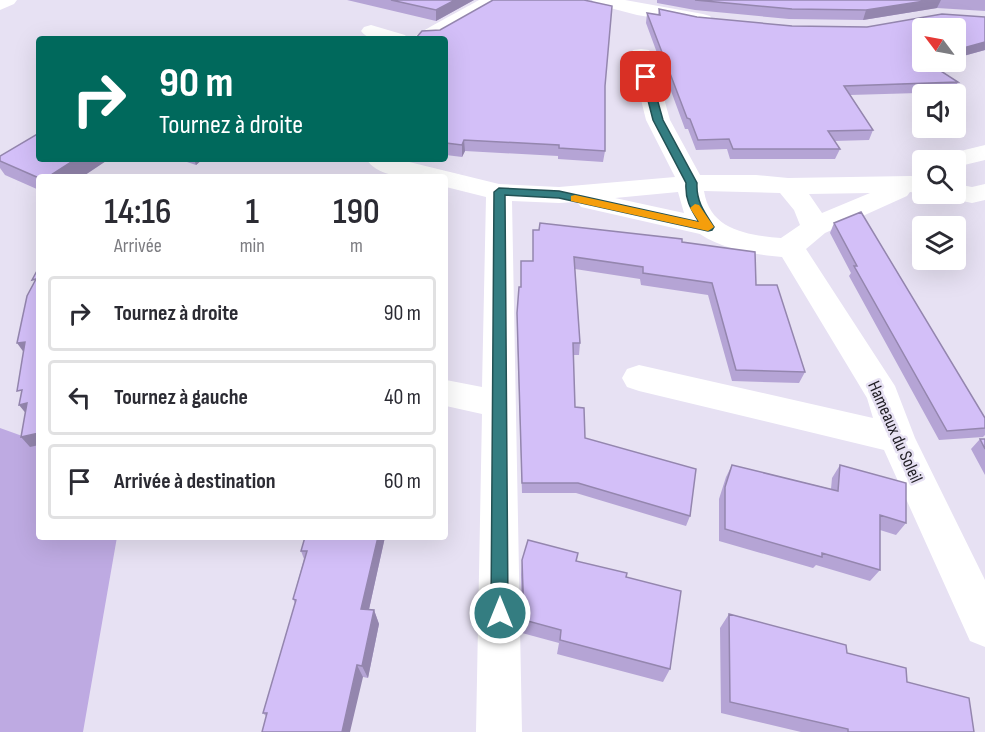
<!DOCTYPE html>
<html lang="fr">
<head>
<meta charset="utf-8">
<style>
	:root { --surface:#fff; --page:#f7f7f7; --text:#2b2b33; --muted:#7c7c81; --line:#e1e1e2 }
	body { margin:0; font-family:"Sofia Sans Condensed",sans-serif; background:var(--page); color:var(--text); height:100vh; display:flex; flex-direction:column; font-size:22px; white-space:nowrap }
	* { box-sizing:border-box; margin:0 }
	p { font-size:20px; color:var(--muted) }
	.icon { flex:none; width:33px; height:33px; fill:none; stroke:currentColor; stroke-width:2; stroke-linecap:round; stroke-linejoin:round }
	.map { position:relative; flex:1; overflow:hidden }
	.drawer { position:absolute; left:36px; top:174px; width:412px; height:366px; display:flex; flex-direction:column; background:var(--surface); border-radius:6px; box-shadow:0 6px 24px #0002 }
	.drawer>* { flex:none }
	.top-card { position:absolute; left:36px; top:36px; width:412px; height:126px; border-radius:6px; box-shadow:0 6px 24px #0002; background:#00695c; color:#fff; overflow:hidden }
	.needle { width:39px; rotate:302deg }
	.buttons { position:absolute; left:912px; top:18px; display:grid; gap:12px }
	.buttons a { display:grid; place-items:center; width:54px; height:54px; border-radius:6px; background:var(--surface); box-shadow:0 6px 24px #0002; font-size:30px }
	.pin { position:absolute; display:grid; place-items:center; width:51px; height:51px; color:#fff; margin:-26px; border-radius:12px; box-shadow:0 3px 9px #0006 }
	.me { position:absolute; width:66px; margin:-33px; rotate:0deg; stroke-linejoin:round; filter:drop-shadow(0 0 4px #0008) }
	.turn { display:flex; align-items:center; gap:21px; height:126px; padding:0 24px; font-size:27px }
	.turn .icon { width:78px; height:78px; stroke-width:2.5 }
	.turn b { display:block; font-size:42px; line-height:51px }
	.eta { display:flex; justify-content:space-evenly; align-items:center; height:102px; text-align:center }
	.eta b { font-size:36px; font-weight:600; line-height:42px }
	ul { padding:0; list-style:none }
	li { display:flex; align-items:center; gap:18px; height:75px; margin:0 12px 9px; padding:0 12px; border:3px solid var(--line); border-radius:6px }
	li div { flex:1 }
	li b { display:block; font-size:22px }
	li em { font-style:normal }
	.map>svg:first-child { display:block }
</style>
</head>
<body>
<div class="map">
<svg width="985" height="732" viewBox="0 0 985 732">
	<rect width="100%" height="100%" fill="#e7e1f3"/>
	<!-- forest -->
	<path fill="#beaae2" d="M0,428L39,442V537H117L83,732H0Z"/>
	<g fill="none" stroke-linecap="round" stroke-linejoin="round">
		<!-- street -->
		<path fill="#fff" fill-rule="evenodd" d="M0,0H17L14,4L0,10Z
			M479,0H503L500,4L439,39H412C415,34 469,6 479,0Z
			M592,0H625L703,14L710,16L713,20L710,24L703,26L637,15L595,4Z
			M371,25L405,35L408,39C395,39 370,44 361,31L364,27Z
			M641,49L649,50L652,55L670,120L700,175H756L788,178L911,176L922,178L924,194L910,192L907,196L825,233L806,249L895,386L915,438L985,580V647L970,641L884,450L639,391L627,387L622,378L627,369L639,365L873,418L867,398L782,257C756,255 722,249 700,234L581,207L577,202L559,203L512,201L522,732H476L482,414L446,406V380L482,387L486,197L446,187V177C421,177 382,182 366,159H397L499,184L559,187L675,177L646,120L630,55L633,50ZM704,191L780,193L794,210L800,225L781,238C747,235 710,230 704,191ZM678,192L684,213L615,198ZM870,193L822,213L809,194Z
			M985,145V160L956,167V160H940L944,155Z
			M956,184L972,187L985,184V200L972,203L947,198L944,194H956Z"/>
	</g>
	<!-- wall -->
	<path fill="#b5a4d5" d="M347,0H474L436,21Z
		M657,0H985V11L937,8L863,20L789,19L695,10L657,3Z
		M659,9L697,17L792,26L867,27L985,17V50L956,58V28L922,62H944L932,65L958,82L953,92L850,95L873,130L869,140L834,141L840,149L835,159H730L727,149L696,150L688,129H685L646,23L647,13L658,15Z
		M440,30L605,86V151L603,162L558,159V156L465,151L462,157L446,155V39Z
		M0,156L39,159H109L82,177H39V190L5,175L0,168Z
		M178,159H203L196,165Z
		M834,223L985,418V435L983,437L939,440L849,276L851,273L830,233Z
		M682,242L756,285L805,372L799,383L732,381L708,295L641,285L640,279L575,269L580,343L579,355H573L575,407L585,438L690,516L686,526L576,493H522L517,325V313L521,287V261H532Z
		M980,439H985V475L971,449Z
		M732,465L831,489L832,478L840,465L906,523L896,535L880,530V570L870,581L816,565L813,568L719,541V499L726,477Z
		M305,537H385L369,609L374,610L379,624L368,678L363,677L266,716L263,713L295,603L293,599L304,559L301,551Z
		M522,560L576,561L626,577L670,669L663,682L557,654L559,643L522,633L521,575Z
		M729,614L847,653L907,682L974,732H801L721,713L720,628Z"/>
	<!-- shaded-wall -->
	<path fill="#9486ae" d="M455,0H474L436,21V10Z
		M931,0H941L937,8L863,20L866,10Z
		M985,42V50L956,58V50Z
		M922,62H944L919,69Z
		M464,140L465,151L462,157V145Z
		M76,159H109L82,177H48Z
		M194,159H203L196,165Z
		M25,342V354L17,343Z
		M27,403L28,416L19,405Z
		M39,433V445L30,447L21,437Z
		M378,537H385L366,623L361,609Z
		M374,610L379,624L368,678L362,666Z
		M357,665L363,677L350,732H342Z"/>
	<!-- building -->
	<path fill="#d3bff8" stroke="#9486ae" stroke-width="1.5" d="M391,0H455L436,10Z
		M493,0H584L612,6L605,86V151L559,148V145L464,140L462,145L446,143V39H415L422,31L440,30Z
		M695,0H931L866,10L792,9Z
		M659,9L697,17L792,26L867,27L942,14L985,17V42L956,50V28H922V62H927L958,82L844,86L873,130L828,131L840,149H733L729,139L698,140L690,119L687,118L647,13L660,15Z
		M39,133V159H76L48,177H39V178L0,161V156Z
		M861,212L985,418V428L947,431L854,266H857L834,223Z
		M540,223L682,239V242L755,252L756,285H777L805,372L736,370L712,283L643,273V267L574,257L580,343H573L575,407L584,408L585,438L696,469L690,516L578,483H522L517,313L519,287H521V261H533V230H539Z
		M39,267V433L21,437L27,403L19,405L22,390L17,391L25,342L17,343L27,296L36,279L32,280Z
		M980,439H985V449Z
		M732,465L838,491L840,465L906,483V523L880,515V570L822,553V557L725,529V487Z
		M305,537H378L361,609L374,610L362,666L357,665L342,732H262L267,713H263L296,600L293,599L307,551H301Z
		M528,540L578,553L576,561L627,573L626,577L681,591L670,669L560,640L561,630L524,620L522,560Z
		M729,614L846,645L847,653L906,668L907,682L969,698L974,732H848V729L730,702Z"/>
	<!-- route -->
	<path fill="#347d81" stroke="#225154" stroke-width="1.5" d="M646,74L651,77L663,120L697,183C696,201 704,212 714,227L712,230L708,231L559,198L505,195L508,613L506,619L500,621L493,619L491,613L494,192L499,188L559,191L699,222C690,208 685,199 686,183L653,120L642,77Z"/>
	<!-- slow -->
	<path fill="#f59e0b" d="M575,195L699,222L690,208L695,204L699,205L714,227L708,231L571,201V196Z"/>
	<g text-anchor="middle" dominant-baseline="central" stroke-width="5" stroke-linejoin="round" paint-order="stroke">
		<!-- street labels -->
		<g font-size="18" fill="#1f1d23" stroke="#e7e1f3">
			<text transform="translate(895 432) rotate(66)">Hameaux du Soleil</text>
		</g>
	</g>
</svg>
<div class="buttons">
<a><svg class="needle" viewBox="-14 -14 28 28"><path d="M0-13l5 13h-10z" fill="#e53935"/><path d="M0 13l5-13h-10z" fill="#7c7c81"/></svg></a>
<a><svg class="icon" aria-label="sound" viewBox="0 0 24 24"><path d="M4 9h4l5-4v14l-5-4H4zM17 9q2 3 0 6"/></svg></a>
<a><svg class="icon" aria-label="search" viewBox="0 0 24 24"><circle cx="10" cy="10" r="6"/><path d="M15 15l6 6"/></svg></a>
<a><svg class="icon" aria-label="layers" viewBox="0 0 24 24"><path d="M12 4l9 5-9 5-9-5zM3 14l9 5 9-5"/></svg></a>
</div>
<div class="pin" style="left:646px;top:77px;background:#d93025"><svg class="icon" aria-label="arrive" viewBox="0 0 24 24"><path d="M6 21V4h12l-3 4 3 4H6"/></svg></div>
<svg class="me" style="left:500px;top:613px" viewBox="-20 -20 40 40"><circle r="17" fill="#347d81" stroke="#fff" stroke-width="3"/><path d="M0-11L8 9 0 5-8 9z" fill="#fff"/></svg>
<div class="top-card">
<div class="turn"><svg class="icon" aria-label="right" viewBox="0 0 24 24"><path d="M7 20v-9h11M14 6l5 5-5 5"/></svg><div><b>90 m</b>Tournez à droite</div></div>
</div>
<section class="drawer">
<div class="eta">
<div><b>14:16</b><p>Arrivée</p></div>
<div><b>1</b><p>min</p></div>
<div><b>190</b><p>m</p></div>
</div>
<ul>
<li><svg class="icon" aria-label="right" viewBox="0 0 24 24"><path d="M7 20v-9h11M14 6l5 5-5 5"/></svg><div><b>Tournez à droite</b></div><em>90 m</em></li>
<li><svg class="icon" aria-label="left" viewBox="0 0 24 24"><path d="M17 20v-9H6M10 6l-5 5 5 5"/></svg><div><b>Tournez à gauche</b></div><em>40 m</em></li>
<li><svg class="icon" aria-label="arrive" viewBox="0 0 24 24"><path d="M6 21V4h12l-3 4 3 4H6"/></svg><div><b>Arrivée à destination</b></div><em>60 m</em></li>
</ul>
</section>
</div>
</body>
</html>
